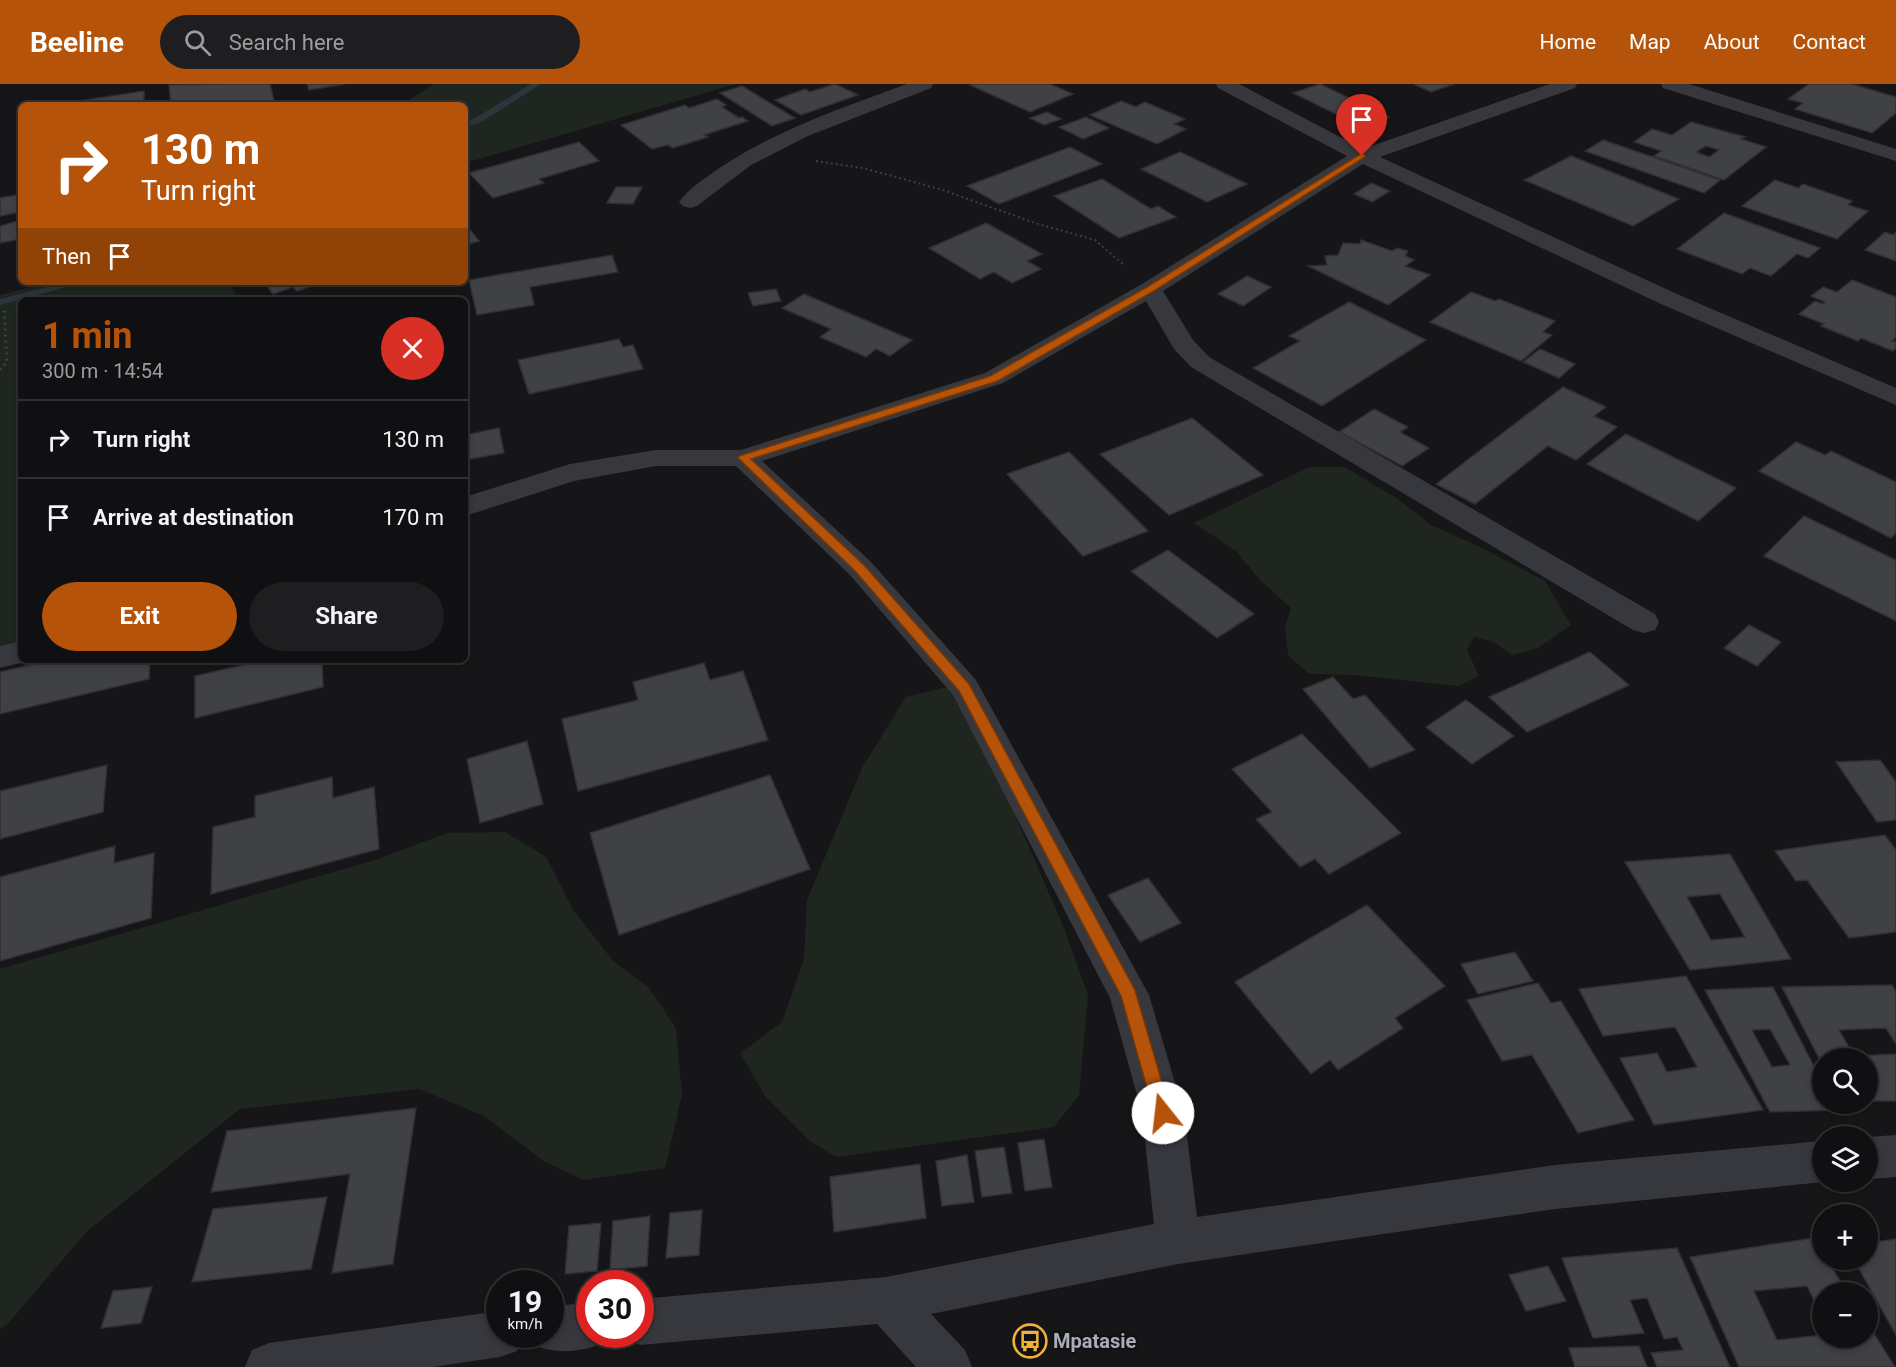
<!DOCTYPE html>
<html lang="en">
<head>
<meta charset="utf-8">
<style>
	:root { --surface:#101012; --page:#1e1e20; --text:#f1f3f6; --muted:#9c9d9f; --line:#303032; --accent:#b45309 }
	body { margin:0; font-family:Roboto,sans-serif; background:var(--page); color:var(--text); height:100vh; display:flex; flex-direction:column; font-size:22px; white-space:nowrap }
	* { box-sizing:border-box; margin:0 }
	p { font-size:20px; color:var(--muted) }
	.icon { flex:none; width:33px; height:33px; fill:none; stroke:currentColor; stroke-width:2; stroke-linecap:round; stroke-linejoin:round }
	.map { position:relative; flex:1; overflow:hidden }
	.sheet { position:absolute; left:18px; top:213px; width:450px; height:366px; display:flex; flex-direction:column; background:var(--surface); border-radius:9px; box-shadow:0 3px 9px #0003,0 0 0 2px var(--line) }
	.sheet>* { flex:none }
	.banner { position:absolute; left:18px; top:18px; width:450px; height:183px; border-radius:9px; box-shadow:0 3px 9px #0003,0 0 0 2px var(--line); background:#b45309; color:#fff; overflow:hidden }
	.controls { position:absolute; left:1812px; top:964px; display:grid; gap:12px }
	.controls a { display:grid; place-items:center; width:66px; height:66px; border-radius:50%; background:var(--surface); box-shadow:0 3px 9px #0003,0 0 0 2px var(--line); font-size:30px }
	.speed { position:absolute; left:486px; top:1186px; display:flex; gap:12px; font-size:30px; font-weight:700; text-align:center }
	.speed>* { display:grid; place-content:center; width:78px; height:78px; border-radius:50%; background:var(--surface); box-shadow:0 3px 9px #0003,0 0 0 2px var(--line); line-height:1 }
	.speed small { font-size:15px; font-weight:400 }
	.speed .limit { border:9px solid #d22; background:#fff; color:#111 }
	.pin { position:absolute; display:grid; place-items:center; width:51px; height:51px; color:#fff; margin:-62px -26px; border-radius:50% 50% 50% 0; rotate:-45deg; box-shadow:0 0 6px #0007 }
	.pin .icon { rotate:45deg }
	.me { position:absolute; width:66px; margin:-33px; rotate:344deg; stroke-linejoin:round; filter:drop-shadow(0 0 4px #0008) }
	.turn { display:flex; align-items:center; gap:21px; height:126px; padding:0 24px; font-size:27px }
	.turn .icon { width:78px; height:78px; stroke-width:2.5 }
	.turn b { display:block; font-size:42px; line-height:51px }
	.then { display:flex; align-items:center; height:57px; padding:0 24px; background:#0003; gap:12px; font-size:22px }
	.round { display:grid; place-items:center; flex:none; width:63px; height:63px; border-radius:32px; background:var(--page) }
	.headline { display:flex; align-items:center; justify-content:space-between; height:102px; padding:0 24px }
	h1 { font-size:36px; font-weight:700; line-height:45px; color:var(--accent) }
	.primary-button { display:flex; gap:12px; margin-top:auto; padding:12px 24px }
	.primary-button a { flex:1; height:69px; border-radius:36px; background:var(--accent); color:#fff; font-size:24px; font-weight:700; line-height:69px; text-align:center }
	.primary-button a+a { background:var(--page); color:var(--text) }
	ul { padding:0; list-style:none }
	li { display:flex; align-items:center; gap:18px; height:78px; padding:0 24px; border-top:2px solid var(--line) }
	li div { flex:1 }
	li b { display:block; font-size:22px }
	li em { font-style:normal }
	header { display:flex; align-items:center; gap:36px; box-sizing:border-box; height:84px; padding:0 30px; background:var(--accent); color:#fff }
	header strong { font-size:28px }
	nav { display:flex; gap:33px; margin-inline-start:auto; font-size:21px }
	.search { width:420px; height:54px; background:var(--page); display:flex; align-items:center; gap:15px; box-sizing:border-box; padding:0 21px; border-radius:33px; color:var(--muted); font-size:22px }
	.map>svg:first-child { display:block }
</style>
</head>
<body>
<header>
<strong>Beeline</strong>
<div class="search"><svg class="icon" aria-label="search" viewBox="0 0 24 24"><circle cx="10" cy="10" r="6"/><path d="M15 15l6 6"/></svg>Search here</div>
<nav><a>Home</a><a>Map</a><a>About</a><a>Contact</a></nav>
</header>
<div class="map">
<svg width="1896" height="1283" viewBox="0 0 1896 1283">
	<rect width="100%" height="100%" fill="#161618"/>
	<!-- green -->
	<path fill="#1e261f" d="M434,0H736L465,79V21H401Z
		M48,198H229L239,216H21V562L0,567V211Z
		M1309,383H1345L1401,417L1431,441L1478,462L1545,497L1571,541L1538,564L1512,571L1492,557L1474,553L1467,566L1479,592L1458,602L1354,591L1309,590L1288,571L1285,544L1291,524L1261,497L1236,467L1194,439Z
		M946,603L974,636L1064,844L1088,911L1079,1011L1054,1043L837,1073L811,1058L765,1012L740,969L782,938L804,875L807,816L862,684L906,613Z
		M505,748L546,773L573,825L613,877L649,904L676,944L682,1011L665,1084L584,1096L545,1078L484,1032L419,1005L240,1025L86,1148L8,1240L0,1245V885L378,775L447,749Z"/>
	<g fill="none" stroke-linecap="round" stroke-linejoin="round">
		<!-- stream -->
		<path fill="#2c353c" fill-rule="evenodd" d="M531,0H541L483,37L465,44V38L477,33Z
			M67,198H85L0,221V215Z"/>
	</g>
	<!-- building -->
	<path fill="#404145" stroke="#303034" stroke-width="1.5" fill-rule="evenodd" d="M231,0H270L274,17L249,21H171L169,1Z
		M307,0H345L309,6Z
		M835,0L858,11L801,31L775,16L805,5L810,8Z
		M973,0H1050L1073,10L1030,28L970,1Z
		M1320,0L1389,33L1362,43L1293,9Z
		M1414,0H1454L1431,8Z
		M1809,0H1852L1896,13V29L1872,49L1795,25L1803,19L1788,15Z
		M742,2L795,34L772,42L720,9Z
		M144,7V21H53Z
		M717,15L726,21L722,23L739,34L742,33L748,37L704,51L708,53L673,64L668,61L652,65L621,41L685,21L689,24Z
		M1121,17L1136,23L1145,18L1185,35L1174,40L1186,45L1157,60L1090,31Z
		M1047,28L1061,35L1044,41L1030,34Z
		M1086,33L1109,44L1083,55L1059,43Z
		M1691,38L1745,53L1741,55L1766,63L1724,96L1654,72L1661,67L1634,58L1652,45L1672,51ZM1706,62L1719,66L1709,73L1696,68Z
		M1603,56L1720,96L1704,109L1585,67Z
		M579,58L599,77L539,95L544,99L493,114L469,89Z
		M1070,63L1102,80L999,120L967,102Z
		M1180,68L1247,100L1207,118L1141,85Z
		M1571,72L1679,115L1633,142L1524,96Z
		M1102,95L1151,125L1158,122L1176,133L1119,154L1054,112Z
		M1775,96L1798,104L1803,100L1852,117L1848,121L1868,127L1837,155L1742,122Z
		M1371,99L1390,107L1372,118L1354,110Z
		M616,103H642L633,120L607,119Z
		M21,110V128L0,132V114Z
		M1724,129L1820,164L1808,174L1797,170L1771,192L1750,184L1742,190L1677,165Z
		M21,136V155L0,159V142Z
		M986,139L1042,170L1027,177L1041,185L1012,199L994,188L980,195L929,164Z
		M466,141L479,157L465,161Z
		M1885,148L1893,151L1896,148V177L1865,166Z
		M1361,156L1392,167L1397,164L1408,167L1405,172L1414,176L1405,182L1430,191L1388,221L1308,182L1327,181L1325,172L1338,171L1343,159L1360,160Z
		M612,171L618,188L530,203L534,221L477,231L469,196Z
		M1247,192L1271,203L1243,222L1218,210Z
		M1852,196L1896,213V253L1892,257L1896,258V264L1893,267L1861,254L1858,257L1821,242L1824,240L1799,230L1815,217L1823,220L1825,218L1811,212L1823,203L1837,208Z
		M264,198H325L297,207L293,203L273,210Z
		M776,205L781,217L753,222L748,209Z
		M1471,208L1495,217L1499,215L1555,237L1543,248L1552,251L1521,277L1430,238Z
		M804,210L912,256L890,272L876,265L866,273L820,253L831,245L782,224Z
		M1349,218L1426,256L1322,322L1253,284L1300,257L1289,252Z
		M619,255L623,263L633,261L643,285L529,310L518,276Z
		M1540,265L1575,280L1559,294L1523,278Z
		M1563,303L1606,323L1594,332L1617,343L1576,376L1548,362L1475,420L1436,400Z
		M1374,325L1408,343L1400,348L1429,364L1402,382L1339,348Z
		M1192,334L1263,391L1169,431L1100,370Z
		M499,344L504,369L465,376V351Z
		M1626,350L1736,404L1698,437L1587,380Z
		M1796,358L1825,371L1831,367L1896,398V449L1891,454L1759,387Z
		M1069,368L1148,447L1083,472L1007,390Z
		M1804,432L1896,476V537L1764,472Z
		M1168,466L1254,530L1217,554L1131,487Z
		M1749,541L1781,558L1757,582L1724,564Z
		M1590,568L1629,601L1527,648L1489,613Z
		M52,576H150L149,595L0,630V588Z
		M265,576H322L323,603L195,634V592Z
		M704,579L710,596L743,587L768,656L578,707L562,635L638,616L633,598Z
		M1333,593L1353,615L1365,611L1415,666L1370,684L1303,605Z
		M1466,616L1514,652L1472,680L1426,643Z
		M1302,650L1401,749L1329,790L1315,775L1300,783L1256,735L1272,728L1232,685Z
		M527,657L543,720L480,739L467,675Z
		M1880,676L1896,698V736L1877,738L1836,678Z
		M107,681L103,728L0,755V707Z
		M770,691L810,785L619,851L590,749Z
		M332,693L333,714L374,703L379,765L211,810L213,743L255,733V712Z
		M1885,751L1896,766V848L1849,854L1807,796L1796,797L1775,767Z
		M115,762L114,779L154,769L151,834L0,877V793Z
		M1730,770L1791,875L1690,886L1625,778ZM1720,810L1745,853L1711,856L1687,813Z
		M1148,794L1181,839L1140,858L1108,811Z
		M1367,821L1445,902L1395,934L1403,944L1338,986L1330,976L1311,990L1235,898Z
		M1515,868L1533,897L1478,910L1461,880Z
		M1686,892L1763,1026L1654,1041L1620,974L1657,969L1667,988L1697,983L1675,943L1603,952L1579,905Z
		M1538,899L1551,919L1561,917L1634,1036L1578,1049L1532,971L1502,977L1467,916Z
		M1892,901L1896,908V960L1886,944L1839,946L1854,972L1896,970V1017H1868V975H1822V980L1782,903Z
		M1773,903L1822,998V1020H1834L1837,1026L1770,1028L1705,906ZM1770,945L1790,981L1772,983L1752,946Z
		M416,1024L393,1180L332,1189L350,1090L211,1108L227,1047Z
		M1044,1055L1052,1103L1025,1107L1018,1059Z
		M1004,1063L1012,1109L982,1113L975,1067Z
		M967,1071L974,1118L942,1122L936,1077Z
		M920,1080L926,1134L834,1148L830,1093Z
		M327,1113L311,1185L192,1198L213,1125Z
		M702,1126L699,1171L666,1174L670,1129Z
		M650,1132L647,1182L610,1186L613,1137Z
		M601,1139L597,1187L565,1190L569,1142Z
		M1813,1154L1822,1168V1176H1827L1848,1209H1822V1233L1807,1202L1754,1207L1777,1256L1822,1251V1254H1868V1240L1895,1283H1739L1690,1173Z
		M1896,1155V1251L1854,1176H1868V1159Z
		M1677,1164L1730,1283H1657L1651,1269L1683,1266L1677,1253L1664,1255L1647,1214L1630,1216L1644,1249L1593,1254L1562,1174Z
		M1548,1182L1566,1217L1526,1227L1509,1191Z
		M152,1203L141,1239L101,1244L113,1207Z
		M1639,1262L1647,1283H1575L1569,1264Z"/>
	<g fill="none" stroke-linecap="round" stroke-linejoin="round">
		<!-- path-far1 -->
		<path stroke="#3d3f44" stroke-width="2" stroke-dasharray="2 3" stroke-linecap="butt" d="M816,77L863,84L943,106L1035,139L1095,156L1124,181"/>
		<!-- path -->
		<path stroke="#3d3f44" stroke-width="3" stroke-dasharray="2 4" stroke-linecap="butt" d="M0,286L7,278L4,223"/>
		<!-- minor -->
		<path fill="#37383d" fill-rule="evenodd" d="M907,0H933L931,4L808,52L751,81L697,122L690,124L683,122L679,118C688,105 705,94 718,85C776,46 842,24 907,0Z
			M1216,0H1239L1363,65L1550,0H1577L1575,4L1380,73L1677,210L1896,304V321L1661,220L1363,80L1163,207L1193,256L1209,273L1655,530L1659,538L1655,546L1644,549L1633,546L1191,283L1174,265L1146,217L1003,299L762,377L870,477L976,596L1149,911L1184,1029L1197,1133L1555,1081L1822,1057V1098H1824L1555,1125L1178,1180L931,1230L965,1266L972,1283H916L877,1240L640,1261L624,1254L622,1251H640V1215L886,1193L1154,1140L1142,1029L1110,914L953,611L850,491L736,382H656L574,397L465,432V413L570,380L656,366H741L985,289L1142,200L1347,72L1218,4Z
			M1661,0H1689L1896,65V77L1663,4Z
			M21,557V576H32L0,584V562Z
			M1896,1051V1093L1868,1095V1053Z
			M590,1219V1251H610L606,1258C583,1268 557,1271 534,1261L529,1251H550V1222Z
			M500,1227V1251H523L517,1267L500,1273L433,1283H245L252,1266L269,1259Z"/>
	</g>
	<!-- route -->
	<path fill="#b45309" stroke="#753606" stroke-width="1.5" d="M1362,69L1366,72L1365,73L1154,207L998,297L751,375L864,481L969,600L1135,906L1171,1029L1169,1034L1163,1037L1157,1034L1154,1029L1121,912L959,607L855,487L738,374L739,372L990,292L1147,203Z"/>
	<!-- icons -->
	<defs>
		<g id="bus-ring" transform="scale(1.725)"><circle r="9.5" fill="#111113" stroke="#f2b134" stroke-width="1.5"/><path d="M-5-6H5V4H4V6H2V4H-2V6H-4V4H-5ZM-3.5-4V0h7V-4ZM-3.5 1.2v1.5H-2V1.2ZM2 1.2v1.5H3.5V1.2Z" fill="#f2b134"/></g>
	</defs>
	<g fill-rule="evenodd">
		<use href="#bus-ring" x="1030" y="1257"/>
	</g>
	<g text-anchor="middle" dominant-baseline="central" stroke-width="4.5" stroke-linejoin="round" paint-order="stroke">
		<!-- near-poi labels -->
		<g font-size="20" font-weight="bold" fill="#a8adb8" stroke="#111113" text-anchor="start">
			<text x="1053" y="1257">Mpatasie</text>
		</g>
	</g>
</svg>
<div class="controls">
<a><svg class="icon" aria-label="search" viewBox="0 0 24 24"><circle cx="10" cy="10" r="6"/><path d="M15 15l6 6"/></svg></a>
<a><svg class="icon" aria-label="layers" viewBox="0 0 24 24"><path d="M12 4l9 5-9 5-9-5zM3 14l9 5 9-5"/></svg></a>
<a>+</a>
<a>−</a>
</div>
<div class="speed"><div>19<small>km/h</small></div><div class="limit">30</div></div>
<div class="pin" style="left:1362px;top:72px;background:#d93025"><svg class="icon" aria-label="arrive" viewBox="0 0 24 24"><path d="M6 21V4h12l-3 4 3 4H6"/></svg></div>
<svg class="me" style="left:1163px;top:1029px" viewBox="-20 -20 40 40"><circle r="19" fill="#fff"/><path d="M0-13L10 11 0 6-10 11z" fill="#b45309"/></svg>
<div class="banner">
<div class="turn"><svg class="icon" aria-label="right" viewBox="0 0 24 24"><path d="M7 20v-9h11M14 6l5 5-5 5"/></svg><div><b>130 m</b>Turn right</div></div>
<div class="then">Then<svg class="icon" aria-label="arrive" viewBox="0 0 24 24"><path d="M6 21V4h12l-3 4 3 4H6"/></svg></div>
</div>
<section class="sheet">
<div class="headline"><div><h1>1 min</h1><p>300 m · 14:54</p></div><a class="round" style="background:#d93025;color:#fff"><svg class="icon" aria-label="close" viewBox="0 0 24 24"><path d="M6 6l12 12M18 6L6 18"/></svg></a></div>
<ul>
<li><svg class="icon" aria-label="right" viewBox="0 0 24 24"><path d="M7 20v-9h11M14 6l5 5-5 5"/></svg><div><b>Turn right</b></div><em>130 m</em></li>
<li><svg class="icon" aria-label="arrive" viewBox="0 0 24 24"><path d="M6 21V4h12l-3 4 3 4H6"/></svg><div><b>Arrive at destination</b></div><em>170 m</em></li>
</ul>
<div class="primary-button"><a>Exit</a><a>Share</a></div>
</section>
</div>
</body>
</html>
